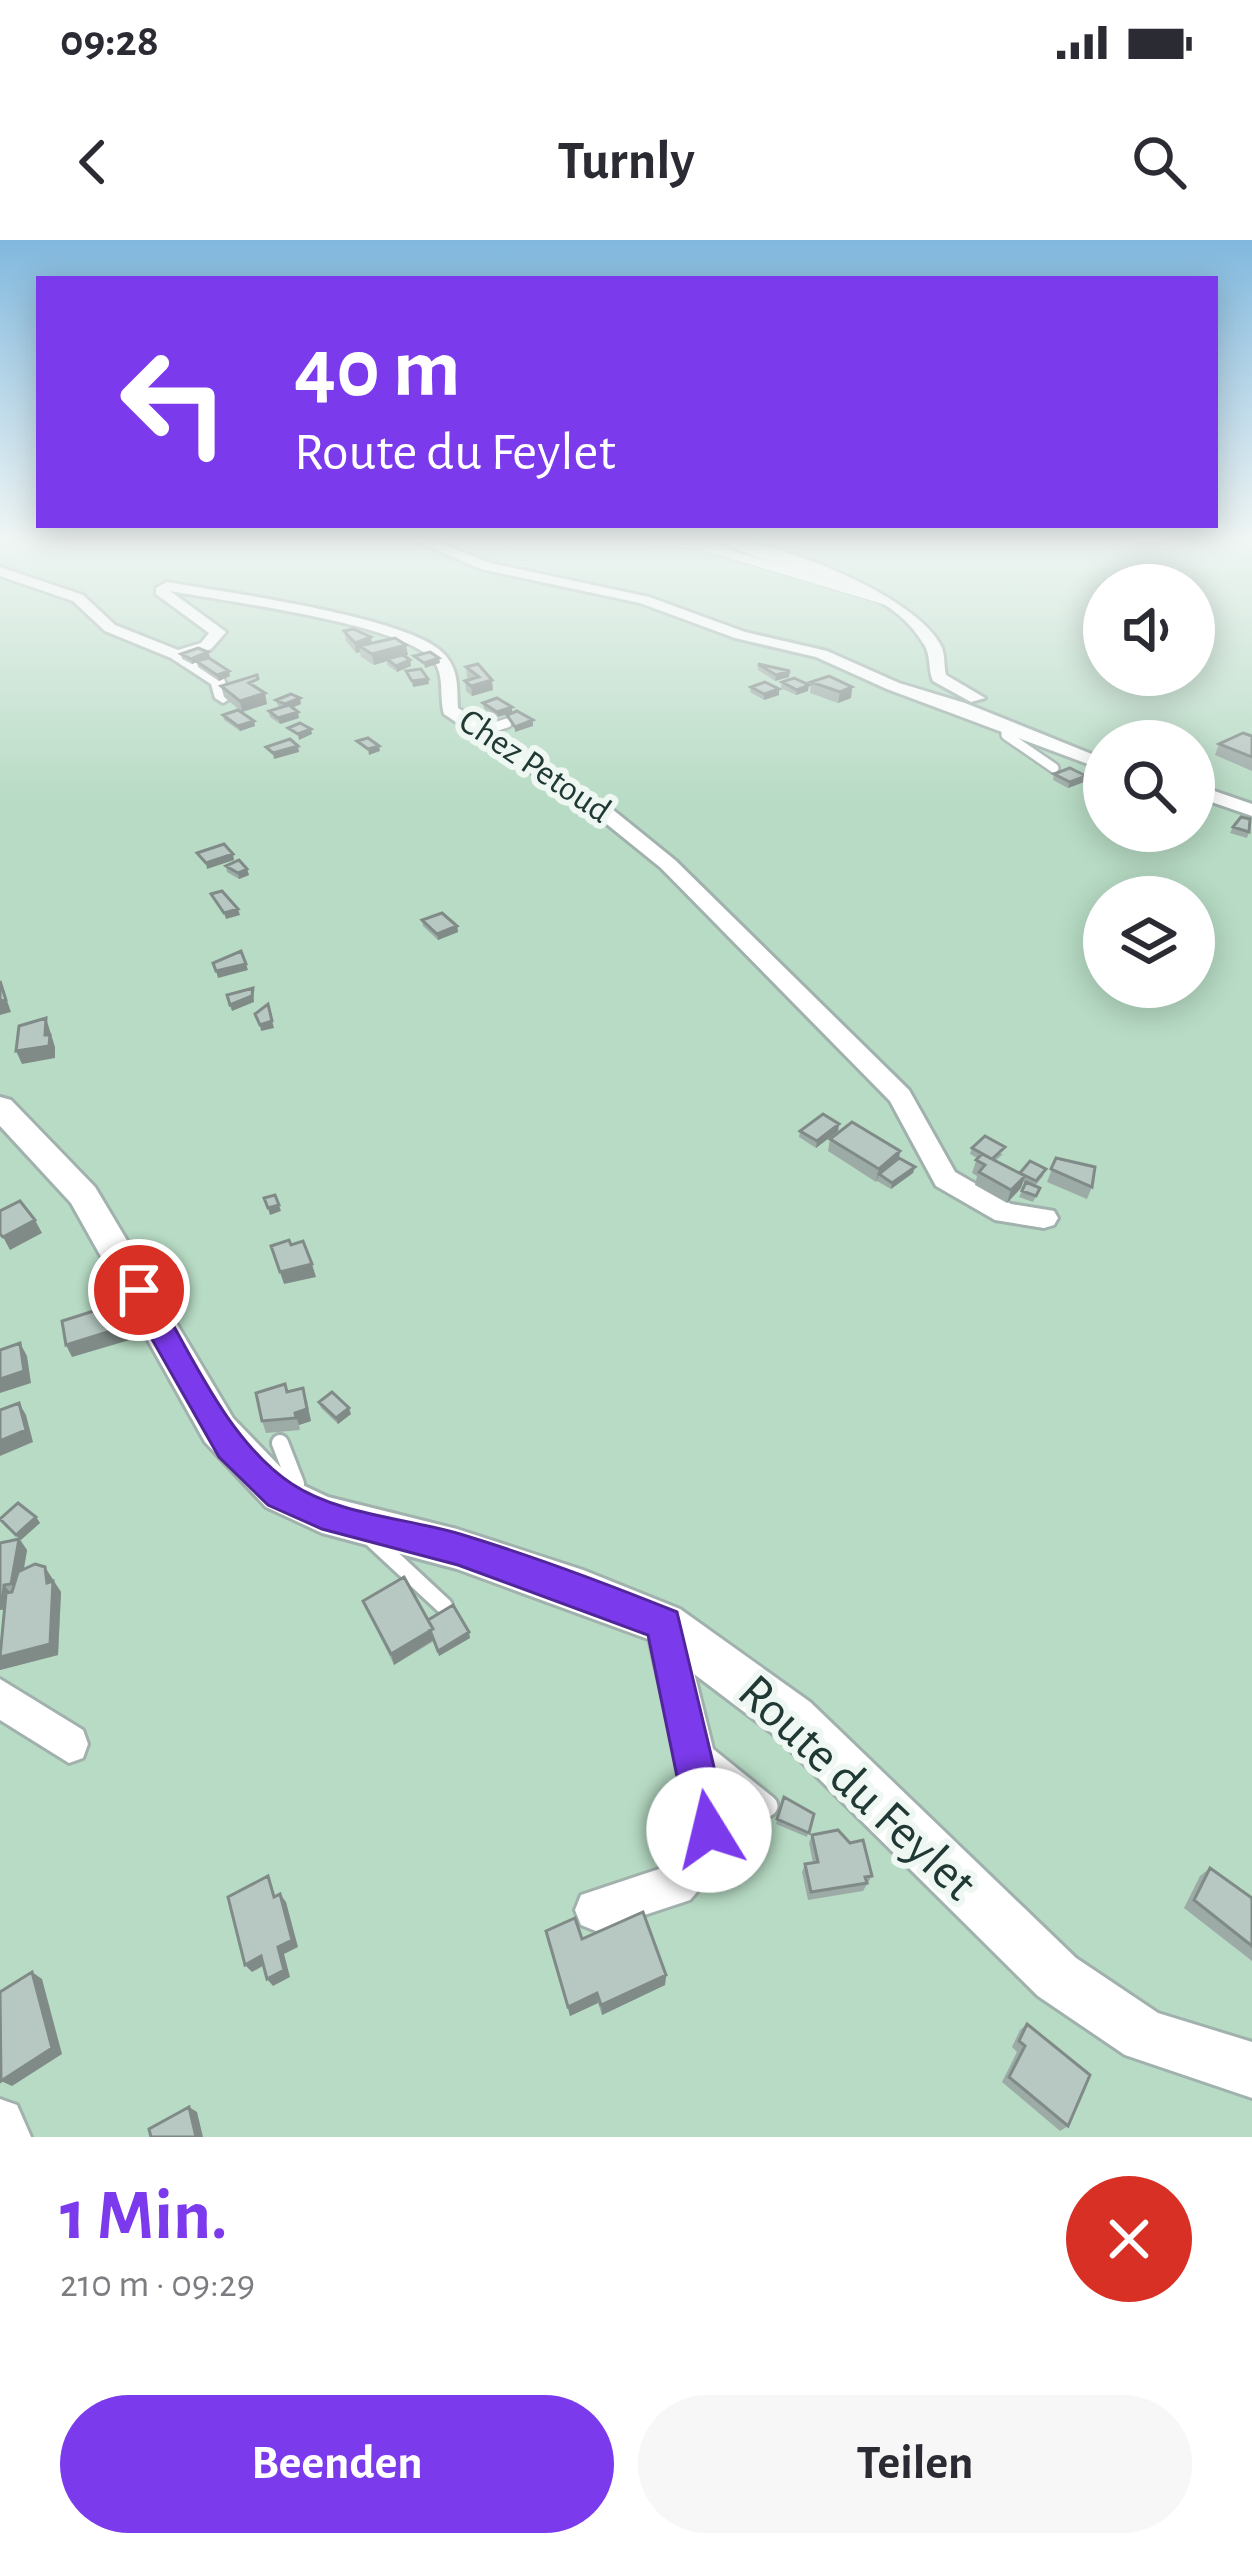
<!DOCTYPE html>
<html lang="de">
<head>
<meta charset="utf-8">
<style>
	:root { --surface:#fff; --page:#f7f7f7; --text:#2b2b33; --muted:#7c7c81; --accent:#7c3aed }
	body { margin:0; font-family:"Alegreya Sans",sans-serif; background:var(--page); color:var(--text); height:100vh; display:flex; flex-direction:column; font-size:45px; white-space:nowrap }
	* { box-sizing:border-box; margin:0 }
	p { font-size:39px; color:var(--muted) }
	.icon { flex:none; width:66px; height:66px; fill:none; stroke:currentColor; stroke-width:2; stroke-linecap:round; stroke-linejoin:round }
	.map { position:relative; height:1897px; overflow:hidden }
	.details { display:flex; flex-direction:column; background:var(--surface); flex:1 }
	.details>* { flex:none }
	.hud { position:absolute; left:36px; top:36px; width:1182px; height:252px; border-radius:0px; box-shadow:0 6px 30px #0003; background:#7c3aed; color:#fff; overflow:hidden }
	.tools { position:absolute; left:1083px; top:324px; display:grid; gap:24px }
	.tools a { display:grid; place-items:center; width:132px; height:132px; border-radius:50%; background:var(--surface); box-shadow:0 6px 30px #0003; font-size:60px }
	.pin { position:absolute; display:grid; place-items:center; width:102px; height:102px; color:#fff; margin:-51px; border:6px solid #fff; border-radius:50%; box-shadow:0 3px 12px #0007 }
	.me { position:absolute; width:132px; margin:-66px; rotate:351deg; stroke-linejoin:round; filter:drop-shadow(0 0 9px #0008) }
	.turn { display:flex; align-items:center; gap:42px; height:252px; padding:0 60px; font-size:54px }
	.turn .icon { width:156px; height:156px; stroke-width:2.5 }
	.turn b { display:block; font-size:84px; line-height:102px }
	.round { display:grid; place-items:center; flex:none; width:126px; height:126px; border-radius:63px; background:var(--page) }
	.summary { display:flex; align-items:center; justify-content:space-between; height:204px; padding:0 60px }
	h1 { font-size:72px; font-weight:700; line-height:90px; color:var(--accent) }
	.action { display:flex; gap:24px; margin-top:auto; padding:24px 60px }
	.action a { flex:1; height:138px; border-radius:72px; background:var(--accent); color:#fff; font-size:48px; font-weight:700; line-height:138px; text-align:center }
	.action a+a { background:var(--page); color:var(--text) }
	.status { display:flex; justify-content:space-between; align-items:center; height:84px; padding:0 60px; background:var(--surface); direction:ltr }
	.status svg { height:33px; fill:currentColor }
	header { display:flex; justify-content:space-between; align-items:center; height:156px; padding:0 60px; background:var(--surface); font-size:54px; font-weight:700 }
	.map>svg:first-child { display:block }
</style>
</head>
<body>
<div class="status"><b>09:28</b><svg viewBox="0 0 49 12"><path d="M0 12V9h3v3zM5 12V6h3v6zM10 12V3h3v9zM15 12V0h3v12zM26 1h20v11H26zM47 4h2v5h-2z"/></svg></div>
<header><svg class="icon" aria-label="back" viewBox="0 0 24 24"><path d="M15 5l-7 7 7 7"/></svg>Turnly<svg class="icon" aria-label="search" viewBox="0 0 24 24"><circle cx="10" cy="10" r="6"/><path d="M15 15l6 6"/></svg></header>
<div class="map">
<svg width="1252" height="1897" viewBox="0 0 1252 1897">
	<rect width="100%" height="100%" fill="#deeae6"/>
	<!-- green -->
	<path fill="#b7dbc4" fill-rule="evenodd" d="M0,300H1252V1897H0ZM1104,345H1194V435H1104ZM1104,501H1194V591H1104ZM1104,657H1194V747H1104Z"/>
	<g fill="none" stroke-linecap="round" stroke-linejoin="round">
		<!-- service-far3 casing -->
		<g stroke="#a1b1ad" stroke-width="10">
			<path id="service-far3" d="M644,300L696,304L886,361"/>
		</g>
		<!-- service-far2 casing -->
		<g stroke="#a1b1ad" stroke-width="14">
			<path id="service-far2" d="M1006,487V495L1054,528
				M479,492L507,483"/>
		</g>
		<!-- service-far1 casing -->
		<g stroke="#a1b1ad" stroke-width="22">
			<path id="service-far1" d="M280,1203L296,1244L294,1260
				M373,1300L444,1366"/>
		</g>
		<!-- service casing -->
		<g stroke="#a1b1ad" stroke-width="27">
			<path id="service" d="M705,1516L767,1566"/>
		</g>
		<!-- minor casing -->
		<g stroke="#a1b1ad" stroke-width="6">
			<path id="minor" d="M414,300H432L490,323L649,357L745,392L827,411L899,443L965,463L1104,519V530L887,449L816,417L735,398L640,363L481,329Z
				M721,300C773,298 920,357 942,408C945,416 944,427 946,435L985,458L971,462L933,441C928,430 931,417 925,406C883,333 783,339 721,300Z
				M0,327L83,355L115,385L178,410L201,403L209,393L156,354V348L167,342C222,352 414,377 445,415C459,431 457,448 458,468L612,569L675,620L909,850L955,932L1011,964L1054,971L1058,978L1054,985L1044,988L995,980L936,946L890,861L661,628L598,577L444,474C439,457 445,434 433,420C401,383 223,361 170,351L226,392L211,409L189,416L224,439L231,458L223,463L215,458L211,444L171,418L105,391L73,361L0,336Z
				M1194,544L1252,564V576L1194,556Z
				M664,1366L677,1372L682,1384L721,1541L727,1609L721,1624L690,1660L596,1691L581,1685L575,1670L581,1655L662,1628L685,1602L681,1541L646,1384L651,1372Z
				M0,1439L83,1490L88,1504L83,1518L69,1523L0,1480Z
				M0,1859L17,1865L31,1897H0Z"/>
		</g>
		<!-- tertiary casing -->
		<g stroke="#a1b1ad" stroke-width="6">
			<path id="tertiary" d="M0,857L11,860L95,947L233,1178L294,1241L328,1257L457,1289L583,1330L680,1369L810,1462L1076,1718L1158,1773L1252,1802V1858L1125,1815L1038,1756L776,1496L648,1399L457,1329L322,1293L266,1267L205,1202L71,963L0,886Z"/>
		</g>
		<!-- service-far3 -->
		<use href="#service-far3" stroke="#fff" stroke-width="8"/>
		<!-- service-far2 -->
		<use href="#service-far2" stroke="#fff" stroke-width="9"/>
		<!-- service-far1 -->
		<use href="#service-far1" stroke="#fff" stroke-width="16"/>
		<!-- service -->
		<use href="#service" stroke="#fff" stroke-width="21"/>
		<!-- minor -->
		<use href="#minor" fill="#fff" fill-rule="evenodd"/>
		<!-- tertiary -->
		<use href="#tertiary" fill="#fff" fill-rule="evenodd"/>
	</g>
	<!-- wall -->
	<path fill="#9daba7" d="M344,391L372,403L408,415L404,416L410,420L411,426L397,432L387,425V421L374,425L361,417L360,412L356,413L346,401Z
		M208,412L210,417L230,436L219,441L198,427L197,422L192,424L182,419L181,414Z
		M478,424L493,450L472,456L466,451L465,441L469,439L467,438L466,427Z
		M758,424L789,437L775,441L758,430Z
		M782,442L808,451L796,455L781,448Z
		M811,442L852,447L851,458L838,463L810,453Z
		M221,446L260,450L267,464L242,472L224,457Z
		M751,447L779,449V455L764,460L750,452Z
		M497,458L498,477L484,469L483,463Z
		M276,460L301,464L292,468L299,478L280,484L270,477L269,471L281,467L278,466Z
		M223,475L255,486L240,491L224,480Z
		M1252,496V531L1215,515L1219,504Z
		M1054,534L1086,536L1084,542L1068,548L1053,540Z
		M1233,587L1249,592L1247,598L1230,593Z
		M226,626L247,629L249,635L239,639L227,632Z
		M422,680L457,686L458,692L438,700L423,686Z
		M839,884L838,891L816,908L799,897L800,891Z
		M830,899L900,911L899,918L913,933L891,949L877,941L876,942L828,911Z
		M972,908L1003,914L995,921L1020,933L1044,935L1035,946L1040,948L1033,962L1019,957L1026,943L1023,942L1021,948L1007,963L975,945L977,936L972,933L977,918L970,914Z
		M1056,918L1092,947L1087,959L1047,942Z
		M288,1152L307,1160L311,1181L299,1185L300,1190L266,1193L262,1181Z
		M319,1162L351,1174L338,1184L321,1168Z
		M36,1277L40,1283L20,1299L27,1310L24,1330L53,1339L54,1343L61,1352L58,1415L0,1430L5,1369L0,1370V1303L19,1299L0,1281Z
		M363,1361L428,1380L470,1398L439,1416L434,1401L394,1425Z
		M784,1557L814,1574L807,1597L776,1584Z
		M812,1595L872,1636L863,1651L808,1660L802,1632L805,1624L813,1623L809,1603Z
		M1210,1628L1252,1658V1721L1184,1668L1200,1636Z
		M546,1691L582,1699L666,1735L665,1745L602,1775L598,1763L570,1776Z
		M1027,1784L1068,1886L1060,1891L1002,1842L1017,1812L1012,1807L1020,1790Z"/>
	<!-- shaded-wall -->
	<path fill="#808b88" d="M371,397L372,407L359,406L360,412L356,413L355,403Z
		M406,405L408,415L374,425L372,414Z
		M208,412L210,417L192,424L191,419Z
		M439,418L440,423L425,428L424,423Z
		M410,420L411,426L397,432L396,426Z
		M229,431L230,436L219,441L217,435Z
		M790,431L789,437L775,441L776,435Z
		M428,439L429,444L413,447L412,441Z
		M492,440L493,450L472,456L471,446Z
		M809,445L808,451L796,455L797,450Z
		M852,447L851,458L838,463L840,452Z
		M779,449V455L764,460V454Z
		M265,453L267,464L242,472L240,461Z
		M300,458L301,464L286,470L285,464Z
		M512,467V473L498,477L497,472Z
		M298,472L299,478L280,484L278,478Z
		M533,480V486L515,492V487Z
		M254,481L255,486L240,491L238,486Z
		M311,489L312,494L299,500L298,494Z
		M298,506L299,512L274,519L273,513Z
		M379,506L380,511L369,515L368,509Z
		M1086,536L1084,542L1068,548L1070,542Z
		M233,614L234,620L207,629L206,623Z
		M247,629L249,635L239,639L238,633Z
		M238,669L240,675L226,679L224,673Z
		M457,686L458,692L438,700L437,694Z
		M246,724L248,730L218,738L216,731Z
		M0,741L11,772L0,775Z
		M253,748L254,762L232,771L230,765Z
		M46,778L55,807V818L22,824L16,811L45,795Z
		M272,781L274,788L261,791L260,785Z
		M839,884L838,891L816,908L817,901Z
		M900,911L898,924L879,934L876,942L879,929Z
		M915,927L913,933L891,949L892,943Z
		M1025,936L1021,948L1007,963L1011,950Z
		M279,965L281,971L270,975L268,968Z
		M35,980L42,993L10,1010L3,997Z
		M312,1024L316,1037L284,1044L280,1032Z
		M122,1062L128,1075L133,1099L72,1117L66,1105Z
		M20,1103L27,1116L31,1143L0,1153V1139Z
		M303,1148L311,1181L299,1185L295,1173Z
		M19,1163L26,1175L33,1202L0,1216V1201Z
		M349,1168L351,1174L338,1184L336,1178Z
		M36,1277L40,1283L21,1300L16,1295Z
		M19,1299L27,1310L19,1355L11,1344Z
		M45,1327L61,1352L58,1415L0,1430V1417L47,1343Z
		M4,1345L13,1356L12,1368L0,1370V1357Z
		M433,1389L435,1399L394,1425L391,1414Z
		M469,1392L470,1398L439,1416L438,1411Z
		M280,1654L286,1662L298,1707L284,1714L290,1737L273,1746L267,1739L278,1707Z
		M261,1716L268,1723L252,1732L245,1725Z
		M32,1732L42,1739L62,1814L12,1846L1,1841Z
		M666,1735L665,1745L602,1775L601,1765Z
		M597,1753L598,1763L570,1776L568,1767Z
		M189,1867L197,1872L203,1897H196Z"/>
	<!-- building -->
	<path fill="#b7c7c2" stroke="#808b88" stroke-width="3" d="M353,389L371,397L355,403L344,391Z
		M395,398L406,405L372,414L359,406Z
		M198,408L208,412L191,419L181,414Z
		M430,412L439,418L424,423L414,416Z
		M403,415L410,420L396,426L387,419Z
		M209,418L229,431L217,435L196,421Z
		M478,424L492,440L471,446L465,441L479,437L466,427Z
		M758,424L790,431L776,435Z
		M421,429L428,439L412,441L406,431Z
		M257,435L258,439L249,443L265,453L240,461L221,446Z
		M829,436L852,447L840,452L811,442Z
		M794,438L809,445L797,450L782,442Z
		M765,442L779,449L764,454L751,447Z
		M291,454L300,458L285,464L276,460Z
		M497,458L512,467L497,472L483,463Z
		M289,465L298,472L278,478L269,471Z
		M238,470L254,481L238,486L223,475Z
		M517,471L533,480L515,487L507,475Z
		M300,483L311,489L298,494L288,488Z
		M1243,493L1252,496V517L1219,504Z
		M368,498L379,506L368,509L357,501Z
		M290,499L298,506L273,513L266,507Z
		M1070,528L1086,536L1070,542L1054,534Z
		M1241,577L1250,579L1249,592L1233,587Z
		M224,604L233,614L206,623L197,613Z
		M239,620L247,629L238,633L226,626Z
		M222,651L238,669L224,673L211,654Z
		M442,673L457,686L437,694L422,680Z
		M241,711L246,724L216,731L213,723Z
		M0,741L6,760L0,761Z
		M253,748L252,756L230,765L227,755Z
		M268,764L272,781L260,785L255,774Z
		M46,778L45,795H50L49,806L16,811L19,786Z
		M823,874L839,884L817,901L800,891Z
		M852,882L900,911L879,929L830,899Z
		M985,896L1005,907L992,919L972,908Z
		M982,914L1025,936L1011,950L979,932L985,925L976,920Z
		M899,918L915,927L892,943L879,934Z
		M1056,918L1095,927L1092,947L1051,929Z
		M1030,921L1046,929L1036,941L1020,933Z
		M1026,942L1040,948L1036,956L1022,951Z
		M275,955L279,965L268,968L264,958Z
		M20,961L35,980L3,997L0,994V971Z
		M289,1000L291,1005L303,1001L312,1024L280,1032L271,1006Z
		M122,1062L127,1086L66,1105L62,1081Z
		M20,1103L24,1131L0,1139V1110Z
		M285,1144L287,1152L303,1148L307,1169L295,1173L296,1178L262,1181L256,1153Z
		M332,1152L349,1168L336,1178L319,1162Z
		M19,1163L26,1190L0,1201V1170Z
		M18,1263L36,1277L16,1295L0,1279Z
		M19,1299L11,1344L4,1345L3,1357H0V1303Z
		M35,1324L45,1327L47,1343L53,1341L50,1404L0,1417L6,1353L12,1352L18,1332Z
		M404,1337L433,1389L391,1414L363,1361Z
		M453,1365L469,1392L438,1411L430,1390L433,1389L428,1380Z
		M784,1557L814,1574L809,1593L777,1579Z
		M838,1590L850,1603L863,1600L872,1636L865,1637L867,1643L811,1652L805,1624L818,1622L812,1595Z
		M1210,1628L1252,1658V1706L1194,1660Z
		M268,1636L274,1657L280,1654L292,1700L278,1707L284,1730L267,1739L261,1716L245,1725L228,1657Z
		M643,1672L666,1735L601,1765L597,1753L568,1767L546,1691L575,1678L582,1699Z
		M32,1732L52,1808L1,1841L0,1752Z
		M1027,1784L1090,1835L1068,1886L1009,1837L1025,1806L1019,1801Z
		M189,1867L196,1897H151L149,1889Z"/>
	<!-- sky -->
	<linearGradient id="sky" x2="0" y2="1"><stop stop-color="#81b8de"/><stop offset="0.53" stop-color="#f0f6f4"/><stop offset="1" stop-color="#f0f6f4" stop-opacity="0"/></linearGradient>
	<rect width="1252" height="565" fill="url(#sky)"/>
	<!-- route -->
	<path fill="#7c3aed" stroke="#51269a" stroke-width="3" d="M139,1039L149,1042C189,1109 226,1200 292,1244C339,1275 407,1278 460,1294C533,1316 605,1343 677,1372L729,1590L723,1605L709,1611L694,1605L688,1590L648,1395L458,1325L322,1289L268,1265L219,1217L124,1050Z"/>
	<g text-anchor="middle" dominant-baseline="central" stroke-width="12" stroke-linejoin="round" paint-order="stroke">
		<!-- far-street labels -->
		<g font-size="36" fill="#203934" stroke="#eff7f3">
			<text transform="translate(535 526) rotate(34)">Chez Petoud</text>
		</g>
		<!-- near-street labels -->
		<g font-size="51" fill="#203934" stroke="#eff7f3">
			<text transform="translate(857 1548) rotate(43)">Route du Feylet</text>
		</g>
	</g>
</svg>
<div class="tools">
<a><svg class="icon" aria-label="sound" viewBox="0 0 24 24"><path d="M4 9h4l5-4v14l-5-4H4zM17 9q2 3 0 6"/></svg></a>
<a><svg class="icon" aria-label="search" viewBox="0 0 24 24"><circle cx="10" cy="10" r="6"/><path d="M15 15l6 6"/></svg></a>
<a><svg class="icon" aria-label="layers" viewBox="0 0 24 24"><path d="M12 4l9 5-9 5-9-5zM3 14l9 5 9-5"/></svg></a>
</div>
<div class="pin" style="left:139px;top:1050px;background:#d93025"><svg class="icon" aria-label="arrive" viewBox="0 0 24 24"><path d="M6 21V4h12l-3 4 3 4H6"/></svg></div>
<svg class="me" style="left:709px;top:1590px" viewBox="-20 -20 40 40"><circle r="19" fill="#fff"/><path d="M0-13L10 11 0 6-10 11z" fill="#7c3aed"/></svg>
<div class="hud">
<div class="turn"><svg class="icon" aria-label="left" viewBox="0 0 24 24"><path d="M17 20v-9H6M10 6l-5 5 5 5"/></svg><div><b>40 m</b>Route du Feylet</div></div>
</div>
</div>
<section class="details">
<div class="summary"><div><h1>1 Min.</h1><p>210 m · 09:29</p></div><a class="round" style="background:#d93025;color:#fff"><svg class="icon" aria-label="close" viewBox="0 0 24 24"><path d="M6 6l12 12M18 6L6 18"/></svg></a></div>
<div class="action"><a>Beenden</a><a>Teilen</a></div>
</section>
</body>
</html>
